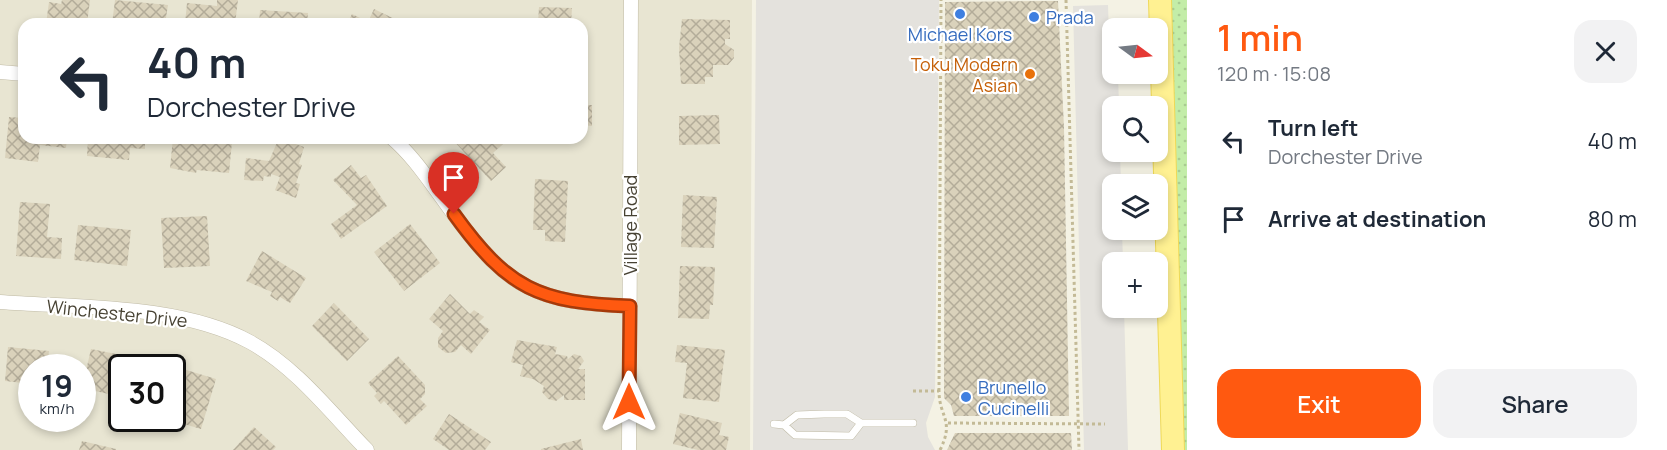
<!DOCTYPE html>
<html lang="en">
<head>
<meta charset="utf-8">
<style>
	:root { --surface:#fff; --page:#f2f2f3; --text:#1f2937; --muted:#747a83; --accent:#ff5910 }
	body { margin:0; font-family:Manrope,sans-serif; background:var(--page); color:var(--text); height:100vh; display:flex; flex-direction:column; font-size:22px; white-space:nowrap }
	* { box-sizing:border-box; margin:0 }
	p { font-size:20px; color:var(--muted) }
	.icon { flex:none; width:33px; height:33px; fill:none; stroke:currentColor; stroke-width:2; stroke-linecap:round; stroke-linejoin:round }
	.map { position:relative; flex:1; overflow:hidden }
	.panel { display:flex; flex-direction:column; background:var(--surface); width:480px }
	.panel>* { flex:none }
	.hud { position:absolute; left:18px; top:18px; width:570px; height:126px; border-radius:18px; box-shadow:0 3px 9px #0003; background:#fff; color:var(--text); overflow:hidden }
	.needle { width:39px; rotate:105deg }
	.tools { position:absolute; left:1102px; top:18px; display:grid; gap:12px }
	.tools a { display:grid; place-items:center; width:66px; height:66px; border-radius:12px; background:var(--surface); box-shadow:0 3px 9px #0003; font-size:30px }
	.speed { position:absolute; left:18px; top:354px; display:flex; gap:12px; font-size:30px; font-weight:700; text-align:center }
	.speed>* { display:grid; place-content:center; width:78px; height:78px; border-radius:50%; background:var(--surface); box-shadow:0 3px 9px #0003; line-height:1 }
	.speed small { font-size:15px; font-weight:400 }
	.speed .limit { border:3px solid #111; border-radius:9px; background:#fff; color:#111 }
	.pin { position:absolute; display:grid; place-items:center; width:51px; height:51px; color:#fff; margin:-62px -26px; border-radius:50% 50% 50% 0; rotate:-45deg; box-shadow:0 0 6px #0007 }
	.pin .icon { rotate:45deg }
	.me { position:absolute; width:66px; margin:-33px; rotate:0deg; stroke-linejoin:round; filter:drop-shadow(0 0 4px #0008) }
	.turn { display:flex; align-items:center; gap:21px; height:126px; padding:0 30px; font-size:27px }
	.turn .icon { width:78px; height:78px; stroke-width:2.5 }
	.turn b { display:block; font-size:42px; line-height:51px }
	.round { display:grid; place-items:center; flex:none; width:63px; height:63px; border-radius:18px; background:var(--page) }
	.summary { display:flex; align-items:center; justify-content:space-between; height:102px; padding:0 30px }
	h1 { font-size:36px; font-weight:600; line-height:45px; color:var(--accent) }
	.action { display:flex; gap:12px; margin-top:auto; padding:12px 30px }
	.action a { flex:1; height:69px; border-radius:18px; background:var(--accent); color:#fff; font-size:24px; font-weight:600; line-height:69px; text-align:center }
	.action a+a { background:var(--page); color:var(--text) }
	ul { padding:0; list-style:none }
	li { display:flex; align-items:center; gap:18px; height:78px; padding:0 30px }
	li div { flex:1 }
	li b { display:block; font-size:22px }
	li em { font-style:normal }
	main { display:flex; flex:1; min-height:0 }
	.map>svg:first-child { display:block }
</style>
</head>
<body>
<main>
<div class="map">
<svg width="1187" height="450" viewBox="0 0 1187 450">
	<defs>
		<pattern id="grass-dots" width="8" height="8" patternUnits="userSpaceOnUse" patternTransform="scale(1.5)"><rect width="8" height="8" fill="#c3eda8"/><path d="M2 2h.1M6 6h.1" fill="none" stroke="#a9cc91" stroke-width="1.8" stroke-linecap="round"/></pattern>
		<pattern id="building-cross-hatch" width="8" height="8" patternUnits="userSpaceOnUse" patternTransform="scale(1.5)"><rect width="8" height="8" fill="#dad2bb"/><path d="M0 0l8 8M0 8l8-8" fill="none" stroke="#b3ac99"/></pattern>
	</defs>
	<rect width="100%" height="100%" fill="#f4f2e4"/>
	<!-- residential -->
	<path fill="#e8e5d2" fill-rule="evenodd" d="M0,0H752L750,450H0ZM24,24H582V138H24ZM32,368H82V418H32ZM122,368H172V418H122Z"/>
	<!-- grass -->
	<path fill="url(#grass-dots)" d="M1160,0H1187V450H1174Z"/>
	<!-- parking -->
	<path fill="#e4e2dd" d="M756,0H939L935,397L926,423L928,437L935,450H753Z
		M1108,5L1109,35H1113V74H1118L1119,106H1113V152H1120L1121,184H1113V230H1122L1123,262H1113V308H1124L1128,450H1084L1073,6Z"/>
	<!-- building -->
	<path fill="url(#building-cross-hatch)" d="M62,0H90L87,24H46L49,2L61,4Z
		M115,0L168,5L165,24H112Z
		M217,0H238L235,24H185L187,3L217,6Z
		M1058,1L1064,128L1069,416H954L951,405L944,398L945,2Z
		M539,7L572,8L571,24H538Z
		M374,9L405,24H347L352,14L368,22Z
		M260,10L308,13L307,24H259Z
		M682,19L730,20V39H725V44L734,50V58L728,65H713V77H705V84H681L679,48Z
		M582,98H587V105H592V126L582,125Z
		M719,115L720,144L679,145V116Z
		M9,117L24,118V138H67L66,148L40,145L38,162L5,158Z
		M88,138H145V149L130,148L129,160L87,156Z
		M173,138L232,142L229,173L197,170L196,173L170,168Z
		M279,138L304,147L299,164L302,165L296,183L300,184L296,198L275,190L280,177L271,174V177L264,176L263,181L244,180L246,158L269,161Z
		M451,138H499L504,143L493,153L506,167L491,181Z
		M351,165L361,178L366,175L387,206L341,239L331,224L357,205L333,180Z
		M535,179L568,181L565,242L545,241V230H533Z
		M683,195L717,197L714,248L681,247Z
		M20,202L50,204L47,237L62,238L61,259L16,256Z
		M207,216L210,266L164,268L161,218Z
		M410,224L440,263L404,291L374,252Z
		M78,225L131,230L127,266L74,260Z
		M262,251L306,278L290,303L280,297L278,301L270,296L272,292L246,281Z
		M680,266L715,267L713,305H710L709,319L678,318Z
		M450,294L470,314L474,310L484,317L479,322L490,330L471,354L461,345L455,352L446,353L438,347V338L443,331L429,319Z
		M334,303L369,339L347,361L312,326Z
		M517,340L557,347L555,354L567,356L568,359L574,354L581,356L584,361L578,369H585V400H564V395L556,401L548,399L542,392L544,386L533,379L520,376L523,365L511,362Z
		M677,345L725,350L719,402L683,398L687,363L675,362Z
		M8,347L49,351L47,368H32V384L5,381Z
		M91,349L146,360L144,368H122V397L82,388Z
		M398,356L425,385V394L420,399L427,406L406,425L384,401L381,404L374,396L377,393L368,383Z
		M183,369L216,379L201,429L167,419L172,418V402Z
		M680,413L722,423L719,435L729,437L726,450H698L673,444Z
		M449,414L491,442L485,450H449L433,439Z
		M254,427L276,447L273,450H233Z
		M955,433H1071L1072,450H947Z
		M581,439L583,450H541V449Z
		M82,441L116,449V450H79Z"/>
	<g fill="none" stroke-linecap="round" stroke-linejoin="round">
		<!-- lane casing -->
		<g stroke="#c0bba6" stroke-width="8">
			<path id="lane" d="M774,424L784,425L795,435L851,436L861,423
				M784,425L797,415L824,414H847L861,423H913"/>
		</g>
		<!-- street casing -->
		<g stroke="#c0bba6" stroke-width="15">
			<path id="street" d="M0,72L24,74
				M392,138C413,156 428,179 445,202C503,283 528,303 630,306
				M0,302C79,308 180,304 250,342C296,367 331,413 367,450
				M629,450L631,0"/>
		</g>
		<!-- primary casing -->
		<g stroke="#efd957" stroke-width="24">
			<path id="primary" d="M1160,0L1173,450"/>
		</g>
		<!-- path -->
		<path stroke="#c3ba96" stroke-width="3" stroke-dasharray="3 3" stroke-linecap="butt" d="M1066,0L1079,450
			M913,391H939C939,417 955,420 940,450
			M939,391L941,0
			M948,423L1105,424"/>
		<!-- lane -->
		<use href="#lane" stroke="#fff" stroke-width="7"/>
		<!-- street -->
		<use href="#street" stroke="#fff" stroke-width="14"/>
		<!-- primary -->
		<use href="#primary" stroke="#fff192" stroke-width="22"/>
	</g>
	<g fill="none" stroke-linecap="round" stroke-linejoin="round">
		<!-- route casing -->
		<g stroke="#a63a0a" stroke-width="15">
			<path id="route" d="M454,214C508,289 539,303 630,306L629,402"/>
		</g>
		<!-- route -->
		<use href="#route" stroke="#ff5910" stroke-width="10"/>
	</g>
	<!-- markers -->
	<g fill="#3f7fe0" stroke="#fff" stroke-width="2">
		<circle cx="960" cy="14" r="6"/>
		<circle cx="1034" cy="17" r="6"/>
		<circle cx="966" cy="397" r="6"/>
	</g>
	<circle fill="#e8710a" stroke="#fff" stroke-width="2" cx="1030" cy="74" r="6"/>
	<g text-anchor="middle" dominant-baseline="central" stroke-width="4.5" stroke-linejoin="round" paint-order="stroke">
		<!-- shop labels -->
		<g font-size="18" fill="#366cbe" stroke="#fff" text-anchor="start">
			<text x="1046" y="17">Prada</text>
			<text x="960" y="34" text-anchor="middle">Michael Kors</text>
			<text x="978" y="387">Brunello<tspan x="978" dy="21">Cucinelli</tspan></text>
		</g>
		<!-- food labels -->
		<g font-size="18" fill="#c56008" stroke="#fff" text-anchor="end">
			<text x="1018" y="64">Toku Modern<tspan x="1018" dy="21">Asian</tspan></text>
		</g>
		<!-- street labels -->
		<g font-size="18" fill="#474233" stroke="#fff">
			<text transform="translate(630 225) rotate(-90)">Village Road</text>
			<text transform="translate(117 313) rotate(6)">Winchester Drive</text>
		</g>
	</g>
</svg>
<div class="tools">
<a><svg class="needle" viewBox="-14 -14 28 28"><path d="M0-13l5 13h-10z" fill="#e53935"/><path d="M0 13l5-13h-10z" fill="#747a83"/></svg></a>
<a><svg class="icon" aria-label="search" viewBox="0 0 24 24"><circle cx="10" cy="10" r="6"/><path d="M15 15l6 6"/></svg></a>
<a><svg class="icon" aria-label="layers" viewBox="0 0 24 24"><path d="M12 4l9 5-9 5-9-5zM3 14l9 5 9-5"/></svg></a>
<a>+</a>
</div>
<div class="speed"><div>19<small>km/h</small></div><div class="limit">30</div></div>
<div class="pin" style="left:454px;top:214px;background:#d93025"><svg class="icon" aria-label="arrive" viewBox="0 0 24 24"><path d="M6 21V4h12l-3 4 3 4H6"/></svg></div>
<svg class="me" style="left:629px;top:402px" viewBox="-20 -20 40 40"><path d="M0-17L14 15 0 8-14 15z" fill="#ff5910" stroke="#fff" stroke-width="4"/></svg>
<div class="hud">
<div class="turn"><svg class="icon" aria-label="left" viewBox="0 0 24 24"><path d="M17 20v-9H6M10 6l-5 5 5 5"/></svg><div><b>40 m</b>Dorchester Drive</div></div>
</div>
</div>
<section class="panel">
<div class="summary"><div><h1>1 min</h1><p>120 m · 15:08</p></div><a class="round"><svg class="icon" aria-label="close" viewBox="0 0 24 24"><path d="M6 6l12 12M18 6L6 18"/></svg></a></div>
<ul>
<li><svg class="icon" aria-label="left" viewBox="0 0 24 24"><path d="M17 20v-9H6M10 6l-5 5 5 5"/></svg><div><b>Turn left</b><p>Dorchester Drive</p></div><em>40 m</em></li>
<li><svg class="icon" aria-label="arrive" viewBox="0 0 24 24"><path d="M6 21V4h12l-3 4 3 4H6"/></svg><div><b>Arrive at destination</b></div><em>80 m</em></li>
</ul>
<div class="action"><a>Exit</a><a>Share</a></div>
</section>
</main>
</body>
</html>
